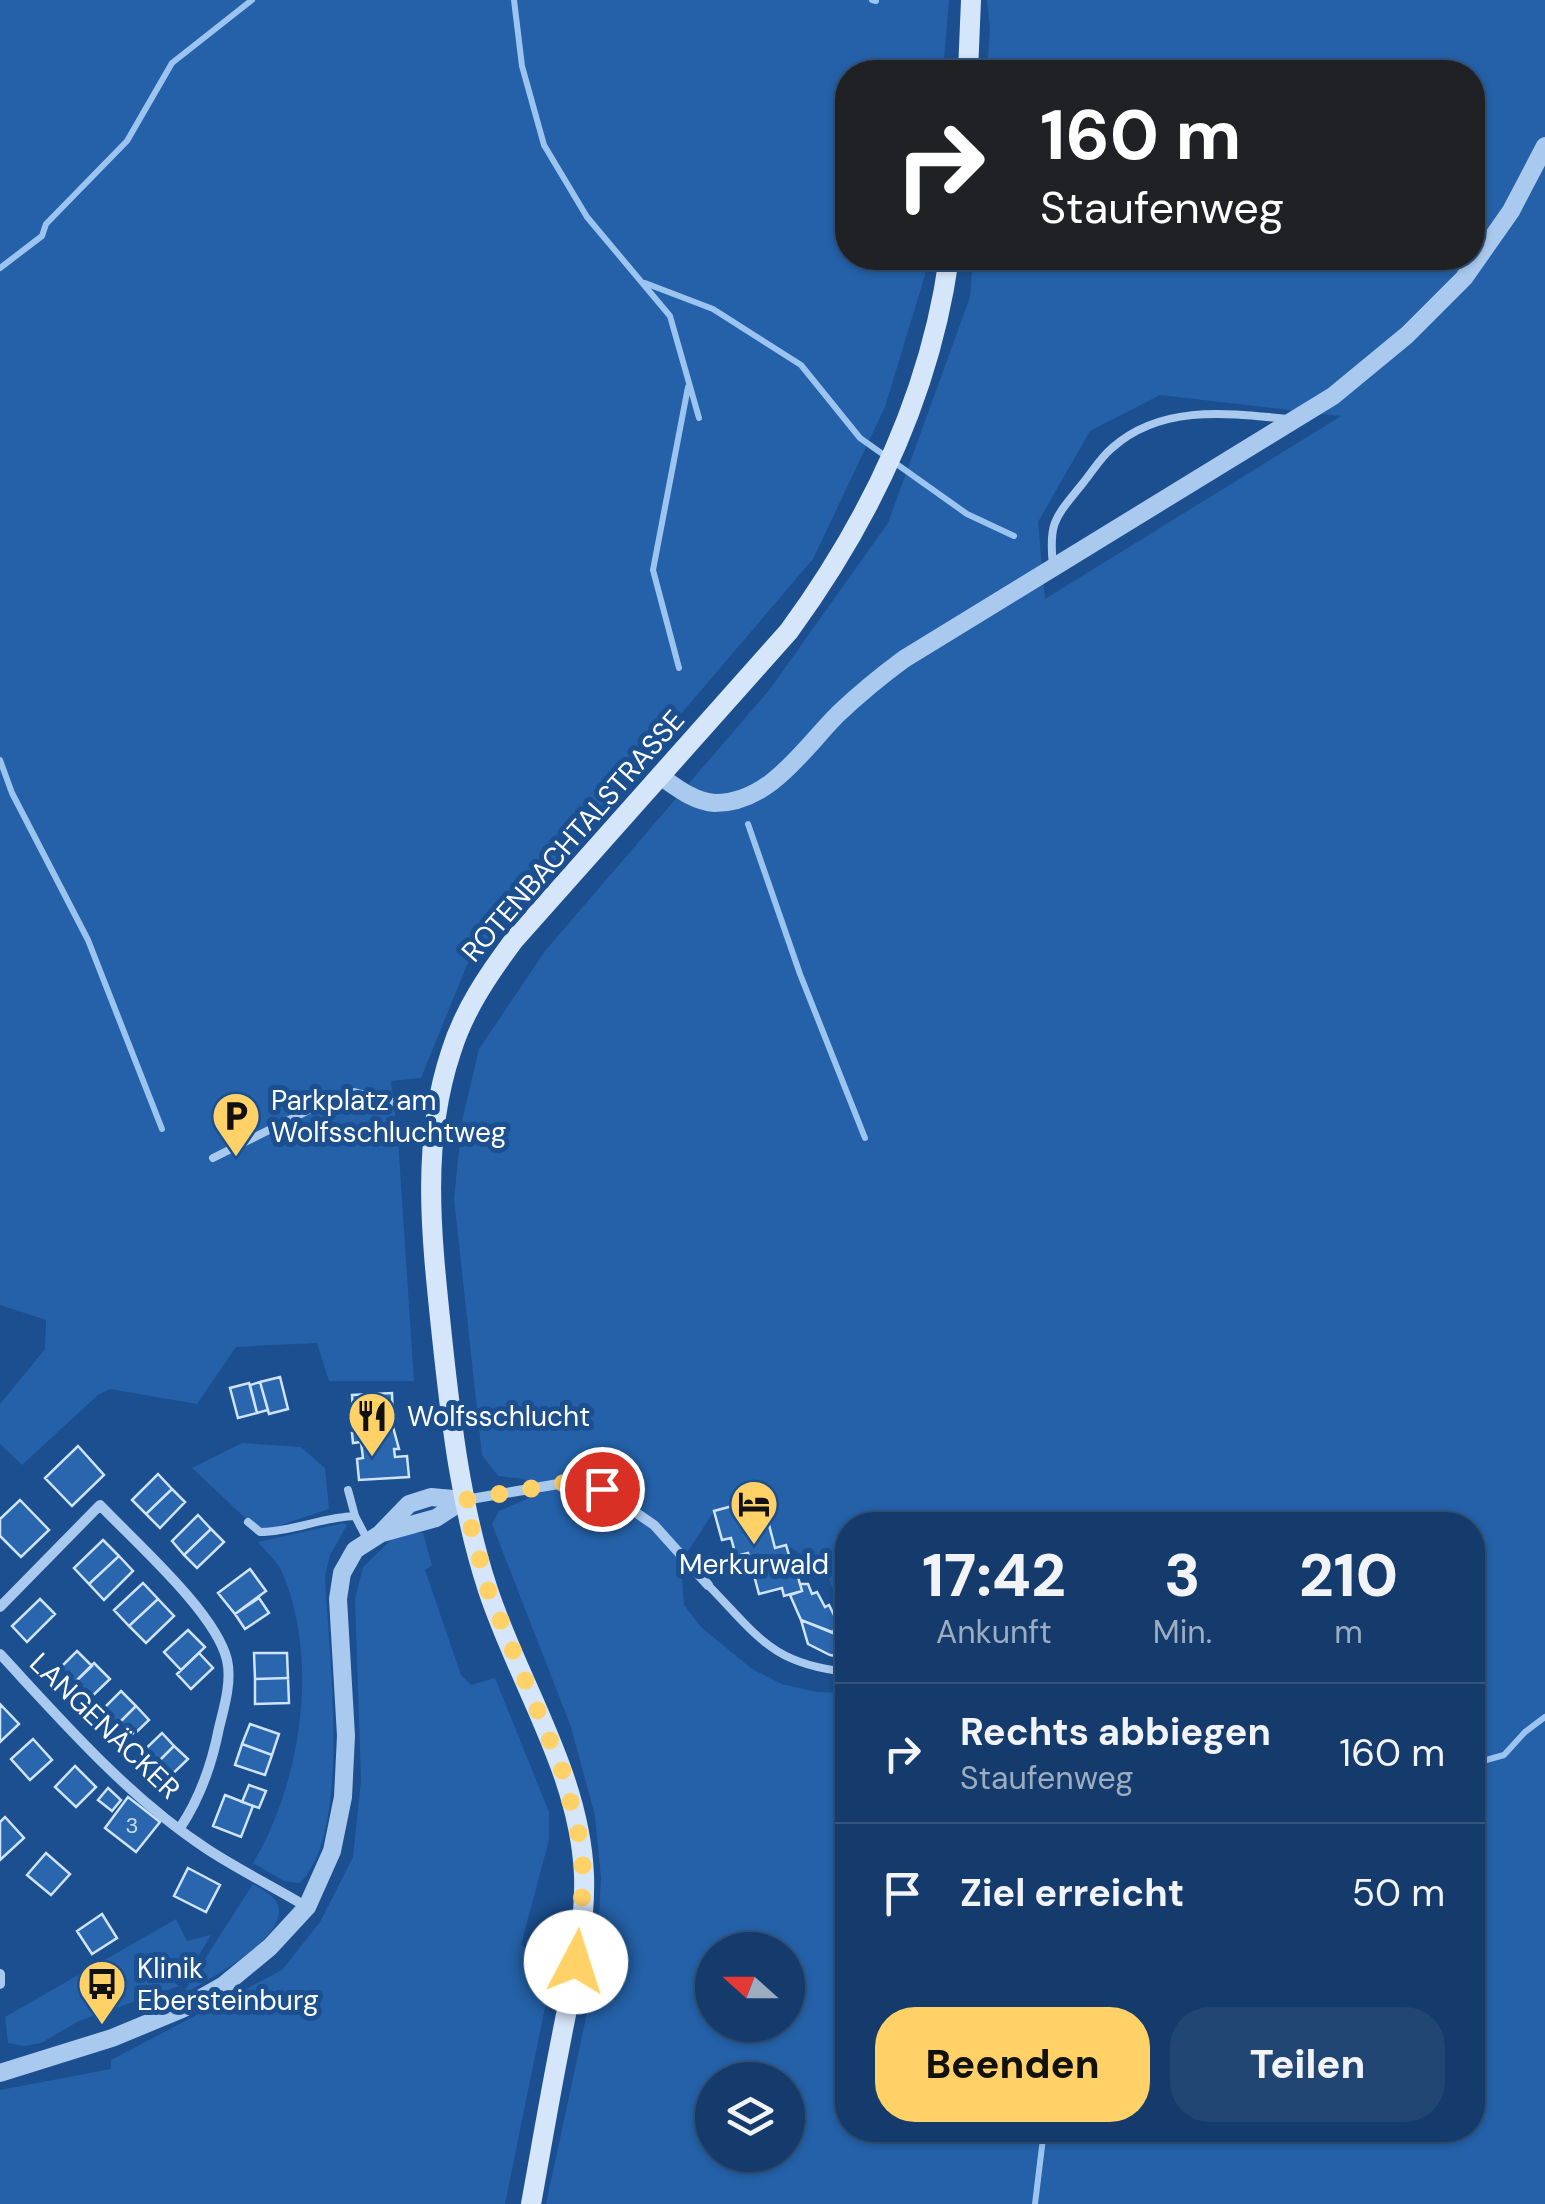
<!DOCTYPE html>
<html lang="de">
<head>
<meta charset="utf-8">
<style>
	:root { --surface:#143b6b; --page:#214673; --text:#f1f3f6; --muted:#9dadc1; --line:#33557e; --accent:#ffd166 }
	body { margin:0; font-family:"DM Sans",sans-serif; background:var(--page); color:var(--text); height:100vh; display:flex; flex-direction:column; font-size:38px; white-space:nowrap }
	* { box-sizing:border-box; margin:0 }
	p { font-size:32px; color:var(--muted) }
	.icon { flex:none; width:55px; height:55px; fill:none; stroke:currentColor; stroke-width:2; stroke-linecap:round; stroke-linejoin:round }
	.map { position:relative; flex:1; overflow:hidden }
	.sheet { position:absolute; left:835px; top:1512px; width:650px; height:630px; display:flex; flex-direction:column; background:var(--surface); border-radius:40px; box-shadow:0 2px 8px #0004,0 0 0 2px var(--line) }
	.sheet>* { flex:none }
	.banner { position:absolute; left:835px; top:60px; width:650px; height:210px; border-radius:40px; box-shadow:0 2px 8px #0004,0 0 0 2px var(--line); background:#202124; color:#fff; overflow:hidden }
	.needle { width:65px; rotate:291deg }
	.controls { position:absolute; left:695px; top:1932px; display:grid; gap:20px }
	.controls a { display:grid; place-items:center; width:110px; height:110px; border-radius:50%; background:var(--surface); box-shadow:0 2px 8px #0004,0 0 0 2px var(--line); font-size:50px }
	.pin { position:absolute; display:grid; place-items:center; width:85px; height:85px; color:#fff; margin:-42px; border:5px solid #fff; border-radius:50%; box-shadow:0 2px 10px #0007 }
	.me { position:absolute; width:110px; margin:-55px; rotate:5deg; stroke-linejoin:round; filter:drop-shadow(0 0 8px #0008) }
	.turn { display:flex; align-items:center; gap:35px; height:210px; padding:0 40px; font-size:45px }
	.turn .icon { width:130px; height:130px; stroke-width:2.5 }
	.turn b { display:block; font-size:70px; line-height:85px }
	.eta { display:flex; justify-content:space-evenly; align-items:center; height:170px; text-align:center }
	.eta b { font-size:60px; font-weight:800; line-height:70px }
	.cta { display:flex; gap:20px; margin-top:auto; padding:20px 40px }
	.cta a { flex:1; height:115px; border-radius:40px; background:var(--accent); color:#111; font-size:40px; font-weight:800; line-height:115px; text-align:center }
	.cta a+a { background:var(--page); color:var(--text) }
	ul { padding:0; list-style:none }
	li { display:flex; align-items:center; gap:30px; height:140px; padding:0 40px; border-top:2px solid var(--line) }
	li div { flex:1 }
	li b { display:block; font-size:38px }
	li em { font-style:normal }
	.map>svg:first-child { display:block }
</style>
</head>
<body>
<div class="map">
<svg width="1545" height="2204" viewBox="0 0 1545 2204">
	<rect width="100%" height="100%" fill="#1b4f8f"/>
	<!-- green -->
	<path fill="#2461a8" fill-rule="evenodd" d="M0,0H949L943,72H848V258H926L925,275L885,407L813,559L467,965L421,1078L391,1081L398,1139L414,1381H329L317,1343L236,1347L197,1404L110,1389L98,1395L22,1465L0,1444V1404L45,1349L46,1320L0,1305Z
		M987,0H1545V2204H546L596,1971L601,1878L595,1816L571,1727L492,1524L499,1511L543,1492L524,1479L498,1476L482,1455L454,1199L462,1121L479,1049L545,951L770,689L888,523L970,297L973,258H1472V72H987L990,29ZM1160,395L1341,416L1045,599L1038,522L1090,431ZM714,1511L775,1548L786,1545L824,1568L847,1621L848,1525H1472V2130H848L847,1693L817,1692L782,1684L752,1669L701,1627L684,1605L681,1562ZM712,1950H788V2025H712ZM712,2080H788V2155H712Z
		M242,1443L301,1447L325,1468L329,1509L260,1532L192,1468Z
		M344,1523L347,1525L330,1555L325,1576C328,1650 353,1830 300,1883L284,1881L253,1863C301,1783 320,1660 282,1572C277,1561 266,1552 258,1542Z
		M412,1532L423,1533L432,1565L425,1570L461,1675L471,1685L495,1678L549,1812V1840L521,1945L554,1963L505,2204H0V2090L111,2069V2060L282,1970L320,1922L353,1857L361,1780L355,1599L363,1567L391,1540Z
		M253,1884C261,1889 273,1895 277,1903C293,1935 209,1979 187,1992L185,1990Z
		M176,1919L187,1941L211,1935L190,1970L176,1960L165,1975L179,1986L79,2021L41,2043L24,2046L8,2043L5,2017Z"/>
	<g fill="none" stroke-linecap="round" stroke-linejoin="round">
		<!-- stream -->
		<path stroke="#9cc4f0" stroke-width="6" d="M514,0L522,66L544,145L587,217L670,316L699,418
			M872,0L876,1
			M0,268L42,236L46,224L127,141L172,63L252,0
			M645,283L713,309L801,365L860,438L967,514L1014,536
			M679,668L653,570L688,387
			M0,760L12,793L88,940L162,1129
			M748,824L800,974L865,1138
			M1472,1764L1504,1755L1525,1732L1545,1717
			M1035,2204L1044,2130"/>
	</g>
	<!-- building -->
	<path fill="#2a66ad" stroke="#cfe3fa" stroke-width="2.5" d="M280,1377L288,1409L269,1414L260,1382Z
		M260,1382L268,1410L257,1413L250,1385Z
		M249,1383L257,1413L238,1418L230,1388Z
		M392,1393L393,1427L399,1449H394L395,1457L407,1456L409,1477L359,1480L357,1459L363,1458L361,1442L353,1443L352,1433L360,1432V1429H354L352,1395Z
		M78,1446L104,1475L72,1506L45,1478Z
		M158,1474L172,1489L146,1514L132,1500Z
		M172,1489L185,1502L160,1528L146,1514Z
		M762,1498L775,1548L786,1545L792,1565L777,1568L778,1572L795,1567L802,1591L784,1596L782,1588L759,1594L748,1553L736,1556L731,1538L722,1540L714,1511Z
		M20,1500L49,1530L21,1557L0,1536V1519Z
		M198,1515L211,1529L184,1555L172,1541Z
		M211,1529L224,1542L197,1568L184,1555Z
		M103,1540L119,1556L89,1584L74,1568Z
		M119,1556L133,1571L104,1600L89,1584Z
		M250,1569L266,1591L235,1614L218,1593Z
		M143,1583L158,1599L129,1626L114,1610Z
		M800,1584H808L812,1594L817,1592L825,1607L829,1605L837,1621L833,1633L801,1620L790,1595L802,1591Z
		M259,1598L269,1613L245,1629L235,1614Z
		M40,1599L55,1614L27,1642L12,1626Z
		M158,1599L174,1616L146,1643L129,1626Z
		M801,1620L848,1638V1658L830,1655L808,1644Z
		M188,1630L205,1647L181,1670L164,1652Z
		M77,1651L92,1666L68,1689L54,1674Z
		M199,1653L213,1668L191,1689L177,1674Z
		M254,1653H287L288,1678L255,1679Z
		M94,1663L110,1679L83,1705L68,1689Z
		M288,1678L289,1703L255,1704V1679Z
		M121,1691L136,1706L110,1732L95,1717Z
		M0,1704L19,1724L0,1742Z
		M136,1706L149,1720L123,1745L110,1732Z
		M250,1724L279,1734L272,1755L242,1744Z
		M162,1733L174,1746L148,1772L135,1759Z
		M33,1739L52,1760L30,1780L11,1759Z
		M242,1744L272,1755L265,1775L235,1765Z
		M174,1746L188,1759L161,1785L148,1772Z
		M75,1766L96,1787L76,1807L55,1787Z
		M249,1785L266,1791L259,1808L242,1802Z
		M108,1788L121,1800L112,1811L98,1800Z
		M225,1795L253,1806L241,1837L213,1826Z
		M128,1797L160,1822L136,1852L105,1828Z
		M5,1817L24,1838L0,1860V1822Z
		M46,1853L70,1874L51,1895L27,1875Z
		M188,1868L220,1885L206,1912L174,1896Z
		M102,1914L117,1938L92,1954L77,1931Z"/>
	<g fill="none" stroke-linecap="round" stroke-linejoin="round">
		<!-- service -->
		<path stroke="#a9c9ee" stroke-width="8" d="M1053,565C1048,521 1056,517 1083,483C1092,472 1101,457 1112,448C1161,404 1228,413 1288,419
			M213,1158L313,1108L354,1092L436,1113
			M348,1490L355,1516L368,1541
			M248,1522L260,1532C292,1532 322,1517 355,1516
			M708,1585C758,1636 771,1664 848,1672"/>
		<!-- minor -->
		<path stroke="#a9c9ee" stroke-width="10" d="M465,1500L564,1483L602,1489L654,1525L708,1585
			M0,1607L100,1505C135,1542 216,1613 227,1660C232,1681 224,1708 219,1728C212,1764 200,1798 180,1828
			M0,1654C64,1723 128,1797 207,1849C239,1870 274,1887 307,1907
			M0,1974V1984"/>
		<!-- tertiary -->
		<path stroke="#a9c9ee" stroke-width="18" d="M660,776C676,787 694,802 715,803C770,803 803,749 838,714C859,694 881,676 904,659L1333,396L1407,335L1464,278L1511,211L1545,146
			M382,1533L436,1518L464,1500
			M0,2073L112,2038L182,2009L224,1985L270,1947L307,1907L332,1851L343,1797L346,1736L338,1599L342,1573L355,1550L380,1534L409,1504L431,1497L464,1500"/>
		<!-- secondary -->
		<path stroke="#d6e6fa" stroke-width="20" d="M968,72L971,0
			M531,2204C541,2149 550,2095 561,2040C571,1987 586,1930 584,1875C580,1774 519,1684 488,1590C461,1508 451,1422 442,1337C432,1241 420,1145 451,1052C464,1010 488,975 514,940L789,631C870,520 930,395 949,258"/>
	</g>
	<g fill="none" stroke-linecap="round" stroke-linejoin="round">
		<!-- route -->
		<path stroke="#ffd166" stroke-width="18" stroke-dasharray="0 32.4" d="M576,1962L584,1876L578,1830L562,1770L488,1590L464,1500L564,1483L602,1489"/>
	</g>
	<!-- icons -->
	<defs>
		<g id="parking-pin" transform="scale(2.5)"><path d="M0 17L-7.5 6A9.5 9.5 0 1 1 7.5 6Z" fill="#ffd166" stroke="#1b4f8f"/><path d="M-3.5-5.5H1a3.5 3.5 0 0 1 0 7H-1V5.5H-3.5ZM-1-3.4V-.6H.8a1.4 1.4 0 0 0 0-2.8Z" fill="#111"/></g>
		<g id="restaurant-pin" transform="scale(2.5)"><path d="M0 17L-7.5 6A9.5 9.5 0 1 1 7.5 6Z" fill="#ffd166" stroke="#1b4f8f"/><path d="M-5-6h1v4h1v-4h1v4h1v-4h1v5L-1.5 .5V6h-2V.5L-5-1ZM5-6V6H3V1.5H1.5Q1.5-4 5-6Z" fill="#111"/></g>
		<g id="hotel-pin" transform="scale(2.5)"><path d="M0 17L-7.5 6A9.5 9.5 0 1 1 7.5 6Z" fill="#ffd166" stroke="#1b4f8f"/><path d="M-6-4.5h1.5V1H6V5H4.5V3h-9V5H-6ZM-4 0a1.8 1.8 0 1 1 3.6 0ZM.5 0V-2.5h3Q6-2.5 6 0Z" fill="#111"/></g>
		<g id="bus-pin" transform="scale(2.5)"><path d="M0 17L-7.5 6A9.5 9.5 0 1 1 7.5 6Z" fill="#ffd166" stroke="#1b4f8f"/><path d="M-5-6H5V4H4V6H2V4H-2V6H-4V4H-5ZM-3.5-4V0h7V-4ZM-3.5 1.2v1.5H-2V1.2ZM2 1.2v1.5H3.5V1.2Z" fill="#111"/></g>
	</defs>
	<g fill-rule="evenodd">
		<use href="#parking-pin" x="236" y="1116"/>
		<use href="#restaurant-pin" x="372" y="1416"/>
		<use href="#hotel-pin" x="754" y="1504"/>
		<use href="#bus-pin" x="102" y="1984"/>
	</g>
	<g text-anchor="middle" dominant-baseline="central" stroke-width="10" stroke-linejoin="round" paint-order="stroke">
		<!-- number labels -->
		<g font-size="22" fill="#cad9ea">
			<text x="132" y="1825">3</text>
		</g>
		<!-- street labels -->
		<g font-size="28" fill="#fff" stroke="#1b4f8f">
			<text transform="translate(573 836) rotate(-49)">ROTENBACHTALSTRASSE</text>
			<text transform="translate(105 1726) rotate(44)">LANGENÄCKER</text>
		</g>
		<!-- poi labels -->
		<g font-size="28" fill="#fff" stroke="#1b4f8f" text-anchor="start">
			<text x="271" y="1100">Parkplatz am<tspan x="271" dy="32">Wolfsschluchtweg</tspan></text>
			<text x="407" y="1416">Wolfsschlucht</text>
			<text x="754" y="1564" text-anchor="middle">Merkurwald</text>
			<text x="137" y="1968">Klinik<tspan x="137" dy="32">Ebersteinburg</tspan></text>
		</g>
	</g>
</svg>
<div class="controls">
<a><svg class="needle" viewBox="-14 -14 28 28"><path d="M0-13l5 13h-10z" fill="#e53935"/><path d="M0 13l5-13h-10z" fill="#9dadc1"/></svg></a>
<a><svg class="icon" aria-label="layers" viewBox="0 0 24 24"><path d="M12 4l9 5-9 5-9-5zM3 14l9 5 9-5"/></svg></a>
</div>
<div class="pin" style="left:602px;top:1489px;background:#d93025"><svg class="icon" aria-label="arrive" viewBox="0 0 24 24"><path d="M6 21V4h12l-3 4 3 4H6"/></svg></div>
<svg class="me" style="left:576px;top:1962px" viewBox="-20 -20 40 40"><circle r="19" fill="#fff"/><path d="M0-13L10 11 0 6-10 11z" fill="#ffd166"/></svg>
<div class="banner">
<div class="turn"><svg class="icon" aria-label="right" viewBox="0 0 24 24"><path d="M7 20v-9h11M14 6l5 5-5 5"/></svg><div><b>160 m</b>Staufenweg</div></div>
</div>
<section class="sheet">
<div class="eta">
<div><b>17:42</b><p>Ankunft</p></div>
<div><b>3</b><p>Min.</p></div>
<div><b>210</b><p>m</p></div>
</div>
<ul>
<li><svg class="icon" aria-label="right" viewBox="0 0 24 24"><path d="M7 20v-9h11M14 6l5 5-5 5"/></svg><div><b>Rechts abbiegen</b><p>Staufenweg</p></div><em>160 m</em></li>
<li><svg class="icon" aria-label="arrive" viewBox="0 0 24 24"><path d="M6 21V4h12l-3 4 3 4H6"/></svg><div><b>Ziel erreicht</b></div><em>50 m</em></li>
</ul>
<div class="cta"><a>Beenden</a><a>Teilen</a></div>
</section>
</div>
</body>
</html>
